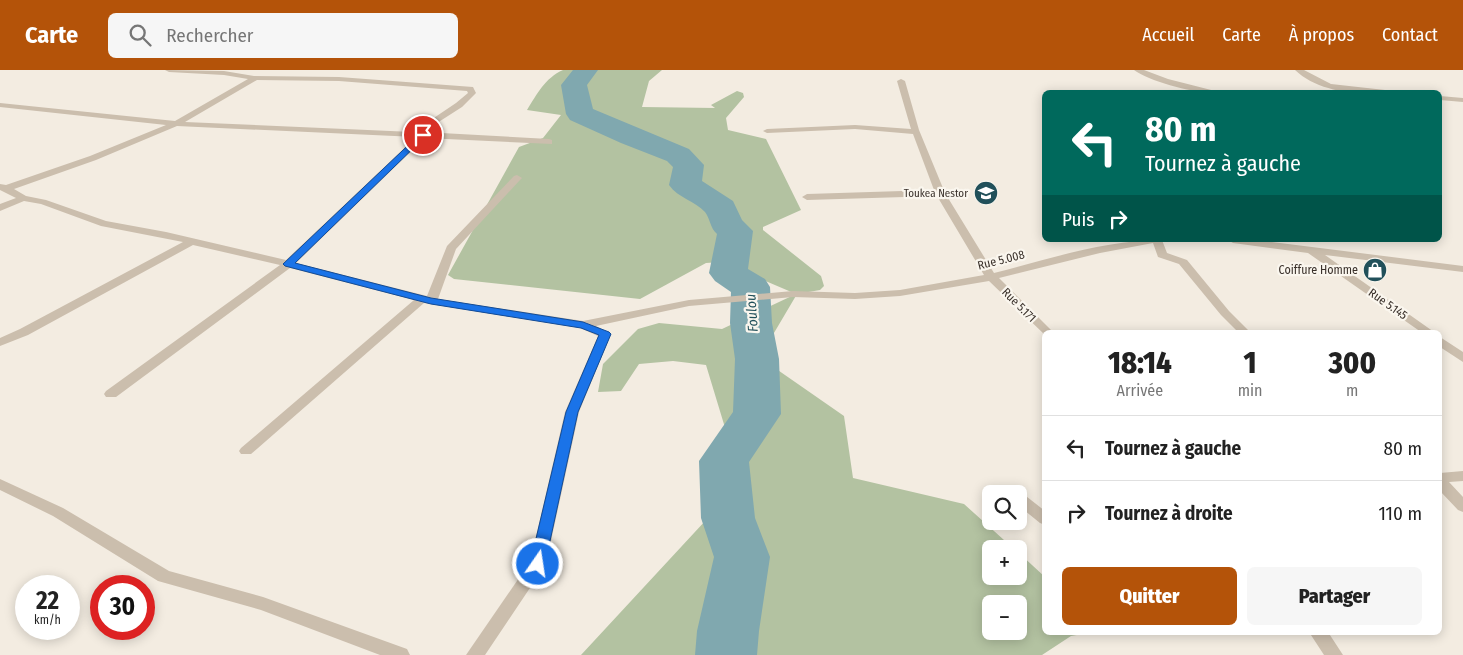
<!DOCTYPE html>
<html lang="fr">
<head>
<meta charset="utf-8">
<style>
	:root { --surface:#fff; --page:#f6f6f6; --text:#222; --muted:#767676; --line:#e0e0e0; --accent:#b45309 }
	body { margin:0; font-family:"Fira Sans Condensed",sans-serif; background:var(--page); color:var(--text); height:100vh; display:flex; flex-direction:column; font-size:19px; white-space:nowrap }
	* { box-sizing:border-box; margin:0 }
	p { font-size:16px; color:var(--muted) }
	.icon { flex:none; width:28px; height:28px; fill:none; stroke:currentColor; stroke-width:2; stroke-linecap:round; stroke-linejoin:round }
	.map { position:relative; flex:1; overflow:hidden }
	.side { position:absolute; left:1042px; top:260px; width:400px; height:305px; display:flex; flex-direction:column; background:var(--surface); border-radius:8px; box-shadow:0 2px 12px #0003 }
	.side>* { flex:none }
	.banner { position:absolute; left:1042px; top:20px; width:400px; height:152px; border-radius:8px; box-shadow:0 2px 12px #0003; background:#00695c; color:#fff; overflow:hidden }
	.fabs { position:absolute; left:982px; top:415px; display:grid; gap:10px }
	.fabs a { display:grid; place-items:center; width:45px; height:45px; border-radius:8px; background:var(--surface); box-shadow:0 2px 12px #0003; font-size:25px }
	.speed { position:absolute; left:15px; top:505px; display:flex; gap:10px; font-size:25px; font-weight:700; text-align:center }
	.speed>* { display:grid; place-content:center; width:65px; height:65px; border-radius:50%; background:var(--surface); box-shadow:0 2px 12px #0003; line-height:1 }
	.speed small { font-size:12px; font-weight:400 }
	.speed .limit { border:8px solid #d22; background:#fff; color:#111 }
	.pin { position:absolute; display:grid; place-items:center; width:42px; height:42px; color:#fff; margin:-21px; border:2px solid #fff; border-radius:50%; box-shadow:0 1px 5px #0007 }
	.me { position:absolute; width:55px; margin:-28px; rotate:13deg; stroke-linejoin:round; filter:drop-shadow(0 0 4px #0008) }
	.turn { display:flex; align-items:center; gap:18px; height:105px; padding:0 20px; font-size:22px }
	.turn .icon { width:65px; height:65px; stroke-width:2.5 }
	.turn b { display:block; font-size:35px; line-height:42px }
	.then { display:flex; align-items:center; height:48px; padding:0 20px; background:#0003; gap:10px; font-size:19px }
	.eta { display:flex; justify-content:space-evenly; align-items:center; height:85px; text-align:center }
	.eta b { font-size:30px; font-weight:800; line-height:35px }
	.primary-button { display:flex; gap:10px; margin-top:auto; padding:10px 20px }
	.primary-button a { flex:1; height:58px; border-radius:8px; background:var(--accent); color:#fff; font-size:20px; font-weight:800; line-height:58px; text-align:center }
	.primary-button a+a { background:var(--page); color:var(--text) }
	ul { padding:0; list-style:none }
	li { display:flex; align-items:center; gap:15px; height:65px; padding:0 20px; border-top:1px solid var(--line) }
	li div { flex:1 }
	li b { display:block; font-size:19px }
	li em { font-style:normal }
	header { display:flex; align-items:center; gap:30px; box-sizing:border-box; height:70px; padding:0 25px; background:var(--accent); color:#fff }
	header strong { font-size:24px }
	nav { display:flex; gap:28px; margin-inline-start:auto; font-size:18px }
	.search { width:350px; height:45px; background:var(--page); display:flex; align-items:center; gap:12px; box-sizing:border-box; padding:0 18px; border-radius:8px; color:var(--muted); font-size:19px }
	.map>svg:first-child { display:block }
</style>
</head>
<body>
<header>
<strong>Carte</strong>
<div class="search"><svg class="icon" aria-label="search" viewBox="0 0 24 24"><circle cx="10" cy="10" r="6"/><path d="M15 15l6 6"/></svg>Rechercher</div>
<nav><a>Accueil</a><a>Carte</a><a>À propos</a><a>Contact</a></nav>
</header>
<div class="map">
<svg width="1463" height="585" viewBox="0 0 1463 585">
	<rect width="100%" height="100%" fill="#f3ece1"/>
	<!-- green -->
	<path fill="#b3c2a1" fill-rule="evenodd" d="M563,0H662L649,11L642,37L715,38L711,35L737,21L743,23L744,27L726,48L728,60L766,69L801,140L763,157V160L821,206L824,216L820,220L797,224L771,268L772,296L844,346L853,408L964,434L1014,479H991V506H1019V483L1045,507V562L1088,563L1071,566L1042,585H581L719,436L733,384L706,295L673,291L639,294L621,321L598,322L603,294L638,259L659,253L722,259L796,224L721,192L706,193L640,229L454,209L448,205L519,77L543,68L561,45L527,40C537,24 545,8 563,0ZM991,534H1019V561H991Z"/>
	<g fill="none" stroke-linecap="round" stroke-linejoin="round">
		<!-- river -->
		<path fill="#80a8af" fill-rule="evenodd" d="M573,0H598L587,15L593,39L689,79L704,95L702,111L733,131L742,150L753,161L748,199L765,209L770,217L772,253L779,289L781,344L749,392L755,448L770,487L759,561L757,585H695L697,561L714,487L701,448L699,391L733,342L735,289L730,253L731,222L715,211L709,203L717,164C710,158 710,148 705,142C695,131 678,128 669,115L673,97L667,91L621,73L570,50L566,44L561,15Z"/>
		<!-- minor -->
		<path fill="#cbbead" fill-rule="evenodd" d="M165,0L224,1L254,6L339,7L473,17L476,23L462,37L423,62L549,69L552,70V74L425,68L296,193L427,226L447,176L514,106L517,105L522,108L520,110L456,179L438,229L583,251L689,230L793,221L855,223L900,220L984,205L937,126L807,130L802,127L807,124L934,120L913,64L855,59L767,63L763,61L767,59L855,55L911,59L897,11L901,9L905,11L919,60L945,123L994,203C1049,189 1105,170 1162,170L1167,183L1187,190L1229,241L1250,262H1238L1221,245L1179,194L1158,187L1153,173L1100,183L999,208L1053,262H1045V265L989,211L900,226L855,229L793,227L689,236L596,256L611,264L579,342L546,494L485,585H466L530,492L565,342L598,266L580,258L424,233L251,384H241L239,381L241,378L414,230L290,198L116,327H106L104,324L106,321L280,195L193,175L28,265L0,276V268L20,259L183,172L101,156L41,134L24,131L0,141V134L16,128L0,120V114L6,115L90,86L166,55L0,37V33L175,51L248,9L224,5L169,2ZM257,10L339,11L467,21L468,23L456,33L413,62L185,52ZM177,56L416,67L286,190L166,162L106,151L46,130L26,126L14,119L96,90Z
			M1134,0H1144L1168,9L1219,22C1199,25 1150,12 1134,0Z
			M1295,0H1304L1331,14L1385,20L1389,22C1359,26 1318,22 1295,0Z
			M1440,26L1463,28V32L1440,30Z
			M1228,170H1257L1463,196V202L1325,185L1434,262H1421L1308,183L1233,173Z
			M1440,267L1463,282V292L1440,277Z
			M1463,401V411L1449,412L1463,427V442L1458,440L1440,421V403Z
			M0,409L63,438L169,501L263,527L407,579L410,585H380L261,540L158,511L53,446L0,420Z
			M1008,415L1013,416L1045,441V455L1040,453L1019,436V424H1003L1001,420L1003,416Z
			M1309,562H1328L1343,585H1324Z"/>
	</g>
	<!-- route -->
	<path fill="#1a73e8" stroke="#114b97" d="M421,63L427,65L295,193L431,228L583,252L609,262L611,264L578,342L545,494L543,498L538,499L533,498L530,494L566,342L599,265L581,258L431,234L285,196L283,194Z"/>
	<!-- icons -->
	<defs>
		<g id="school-disc" transform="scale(1.25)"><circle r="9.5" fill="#21505a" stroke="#faf6ee"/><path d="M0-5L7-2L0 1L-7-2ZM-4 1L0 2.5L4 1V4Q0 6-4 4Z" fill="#fff"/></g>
		<g id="shop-disc" transform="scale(1.25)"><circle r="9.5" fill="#21505a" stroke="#faf6ee"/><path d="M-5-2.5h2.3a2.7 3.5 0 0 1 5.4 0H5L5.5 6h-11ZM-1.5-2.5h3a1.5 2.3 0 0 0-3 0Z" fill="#fff"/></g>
	</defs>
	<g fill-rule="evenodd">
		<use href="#school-disc" x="986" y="123"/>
		<use href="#shop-disc" x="1375" y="200"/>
	</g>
	<g text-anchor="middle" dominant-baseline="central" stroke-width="4.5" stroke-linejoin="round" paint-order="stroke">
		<!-- far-poi labels -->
		<g font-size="11" fill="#3a312b" stroke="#faf6ee" text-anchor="end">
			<text x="968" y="123">Toukea Nestor</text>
		</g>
		<!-- street labels -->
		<g font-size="12" fill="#3a312b" stroke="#faf6ee">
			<text transform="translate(1001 190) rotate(-14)">Rue 5.008</text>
			<text transform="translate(1388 234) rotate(35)">Rue 5.145</text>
			<text transform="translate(1019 235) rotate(45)">Rue 5.171</text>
		</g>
		<!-- poi labels -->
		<g font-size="12" fill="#3a312b" stroke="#faf6ee" text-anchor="end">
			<text x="1358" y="200">Coiffure Homme</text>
		</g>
		<!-- water labels -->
		<g font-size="14" font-style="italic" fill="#21505a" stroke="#faf6ee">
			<text transform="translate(752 243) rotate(-94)">Foulou</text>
		</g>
	</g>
</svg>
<div class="fabs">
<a><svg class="icon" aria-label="search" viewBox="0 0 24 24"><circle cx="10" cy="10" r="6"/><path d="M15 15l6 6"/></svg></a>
<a>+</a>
<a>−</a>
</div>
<div class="speed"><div>22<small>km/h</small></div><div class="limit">30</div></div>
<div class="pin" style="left:423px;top:65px;background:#d93025"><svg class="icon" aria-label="arrive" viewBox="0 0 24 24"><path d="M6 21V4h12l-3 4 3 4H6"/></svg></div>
<svg class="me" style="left:538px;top:494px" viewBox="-20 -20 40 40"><circle r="17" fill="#1a73e8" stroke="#fff" stroke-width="3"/><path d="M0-11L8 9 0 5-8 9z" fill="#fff"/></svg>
<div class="banner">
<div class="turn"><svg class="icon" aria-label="left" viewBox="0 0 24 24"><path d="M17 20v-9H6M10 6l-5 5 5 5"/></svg><div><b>80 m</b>Tournez à gauche</div></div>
<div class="then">Puis<svg class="icon" aria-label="right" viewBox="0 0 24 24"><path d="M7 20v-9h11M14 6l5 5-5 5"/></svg></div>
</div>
<section class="side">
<div class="eta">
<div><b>18:14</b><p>Arrivée</p></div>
<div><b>1</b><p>min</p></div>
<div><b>300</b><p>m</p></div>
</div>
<ul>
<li><svg class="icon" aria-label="left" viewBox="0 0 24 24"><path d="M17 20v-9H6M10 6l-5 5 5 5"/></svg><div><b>Tournez à gauche</b></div><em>80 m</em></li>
<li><svg class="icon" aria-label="right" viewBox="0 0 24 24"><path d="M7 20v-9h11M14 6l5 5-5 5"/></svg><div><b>Tournez à droite</b></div><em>110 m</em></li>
</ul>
<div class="primary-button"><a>Quitter</a><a>Partager</a></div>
</section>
</div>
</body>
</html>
